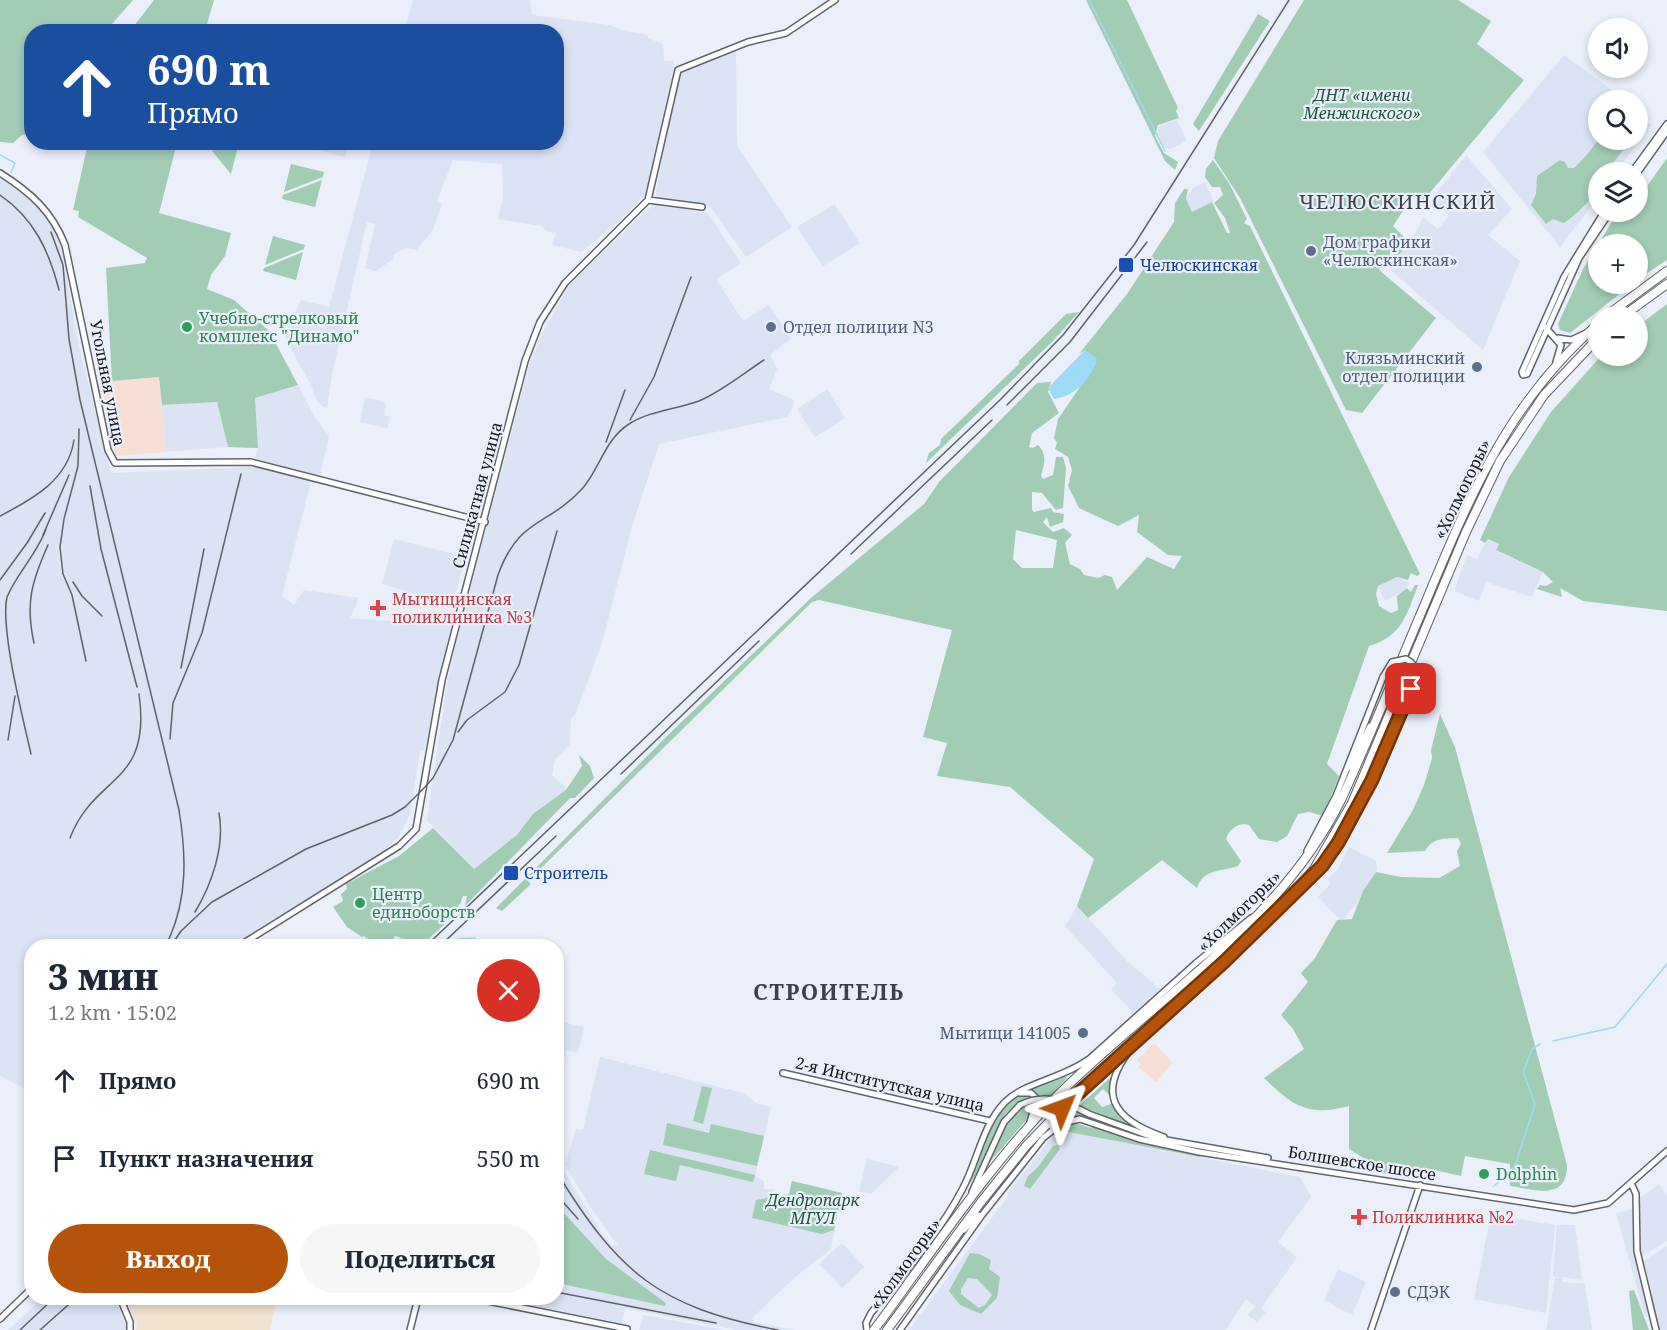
<!DOCTYPE html>
<html lang="ru">
<head>
<meta charset="utf-8">
<style>
	:root { --surface:#fff; --page:#f6f6f7; --text:#1f2937; --muted:#747a83; --accent:#b45309 }
	body { margin:0; font-family:"Noto Serif",serif; background:var(--page); color:var(--text); height:100vh; display:flex; flex-direction:column; font-size:22px; white-space:nowrap }
	* { box-sizing:border-box; margin:0 }
	p { font-size:20px; color:var(--muted) }
	.icon { flex:none; width:33px; height:33px; fill:none; stroke:currentColor; stroke-width:2; stroke-linecap:round; stroke-linejoin:round }
	.map { position:relative; flex:1; overflow:hidden }
	.panel { position:absolute; left:24px; top:939px; width:540px; height:366px; display:flex; flex-direction:column; background:var(--surface); border-radius:24px; box-shadow:0 3px 9px #0003 }
	.panel>* { flex:none }
	.guide { position:absolute; left:24px; top:24px; width:540px; height:126px; border-radius:24px; box-shadow:0 3px 9px #0003; background:#1a4fa0; color:#fff; overflow:hidden }
	.buttons { position:absolute; left:1588px; top:18px; display:grid; gap:12px }
	.buttons a { display:grid; place-items:center; width:60px; height:60px; border-radius:50%; background:var(--surface); box-shadow:0 3px 9px #0003; font-size:30px }
	.pin { position:absolute; display:grid; place-items:center; width:51px; height:51px; color:#fff; margin:-26px; border-radius:12px; box-shadow:0 3px 9px #0006 }
	.me { position:absolute; width:66px; margin:-33px; rotate:46deg; stroke-linejoin:round; filter:drop-shadow(0 0 4px #0008) }
	.turn { display:flex; align-items:center; gap:21px; height:126px; padding:0 24px; font-size:27px }
	.turn .icon { width:78px; height:78px; stroke-width:2.5 }
	.turn b { display:block; font-size:42px; line-height:51px }
	.round { display:grid; place-items:center; flex:none; width:63px; height:63px; border-radius:32px; background:var(--page) }
	.summary { display:flex; align-items:center; justify-content:space-between; height:102px; padding:0 24px }
	h1 { font-size:36px; font-weight:800; line-height:45px }
	.action { display:flex; gap:12px; margin-top:auto; padding:12px 24px }
	.action a { flex:1; height:69px; border-radius:36px; background:var(--accent); color:#fff; font-size:24px; font-weight:800; line-height:69px; text-align:center }
	.action a+a { background:var(--page); color:var(--text) }
	ul { padding:0; list-style:none }
	li { display:flex; align-items:center; gap:18px; height:78px; padding:0 24px }
	li div { flex:1 }
	li b { display:block; font-size:22px }
	li em { font-style:normal }
	.map>svg:first-child { display:block }
</style>
</head>
<body>
<div class="map">
<svg width="1667" height="1330" viewBox="0 0 1667 1330">
	<rect width="100%" height="100%" fill="#eaeffa"/>
	<!-- commercial -->
	<path fill="#f8dfd6" d="M159,377L166,452L115,456L100,378L112,381Z
		M1154,1043L1173,1063L1156,1082L1138,1067L1141,1064L1137,1060Z"/>
	<!-- built -->
	<path fill="#dbe3f4" d="M413,0H530L532,15L609,25L624,31L648,35V38L663,44L664,60L673,61V69L645,194L618,222L581,252L552,245L556,233L546,231L542,226L498,219L503,198L502,164L453,160L437,201L442,204L433,230L416,250L406,248L394,254L392,260L376,271L365,268L375,224L367,222L332,374L327,407H324L317,402L311,385L284,336L301,300L329,307L373,143L556,142V32L404,31Z
		M736,52L737,146L792,227L746,257L710,206L655,197L679,70Z
		M1564,55L1626,100H1599V140H1638V115L1651,125L1616,172H1599V196L1560,247L1483,152Z
		M1177,120L1187,141L1170,149L1164,148L1156,136L1159,126Z
		M290,143L349,142V143L345,157Z
		M1466,155L1512,209L1488,235L1520,261L1483,350L1388,268L1412,241L1423,217L1438,229L1449,216L1431,200Z
		M0,178L33,201L51,222L61,244L79,346L111,473L253,467L258,448L255,398L298,385L315,418L329,436L319,480L311,481L282,596L294,605L304,590L359,598L350,618L452,626L424,751L420,750L410,814L399,837L387,848L236,946H32L31,1092L0,1076Z
		M1205,182L1214,201L1192,212L1186,199L1193,188Z
		M654,204L708,213L741,263L716,279L743,321L769,305L791,338L770,355L777,369L769,389L794,400L793,407L787,417L659,444L632,526L602,643L575,715L571,718L570,744L555,760L552,775L568,790L516,843L474,869L427,820L446,690L456,643L529,366L540,337L570,284Z
		M834,204L860,243L823,266L797,227Z
		M827,389L845,418L815,437L797,409Z
		M365,397L383,401L386,405L384,415L390,417L387,428L360,422Z
		M217,402L228,447L166,452L162,405Z
		M394,539L465,557L453,605L382,584Z
		M1487,539L1499,544L1496,551L1543,572L1532,597L1486,582L1479,601L1456,592L1455,588L1467,555L1477,559Z
		M1397,577L1410,583L1403,591L1385,601L1378,586Z
		M1349,847L1376,861L1377,869L1354,907L1341,921L1318,897L1330,884L1328,879L1338,869Z
		M1077,906L1128,962L1160,989L1134,1013L1111,990L1117,983L1065,926Z
		M557,1021L584,1027L578,1053L566,1050L560,1078L557,1077Z
		M600,1057L743,1093L756,1103L771,1107L755,1176L764,1181V1189H771L772,1187L774,1197L789,1194L792,1181L842,1193L831,1249L794,1278L752,1318L753,1322L794,1330H736L625,1308L622,1323L495,1298H556L557,1283L665,1305L666,1303L606,1259L557,1204V1160L603,1235L612,1246L615,1244L620,1248L593,1211L565,1165L576,1129L583,1130Z
		M1058,1130L1300,1177L1311,1197L1278,1242L1297,1257L1261,1309L1266,1312L1257,1322L1248,1315L1255,1306L1246,1299L1226,1330H909L1009,1195L1007,1193Z
		M867,1159L899,1167L871,1194L859,1191Z
		M1659,1184L1667,1197V1241L1641,1256L1639,1199Z
		M1634,1209L1635,1252L1650,1315L1645,1317L1616,1213Z
		M1491,1214L1555,1225L1546,1313L1474,1299Z
		M1557,1225H1575L1582,1280L1562,1277V1282L1585,1284L1592,1330H1546L1555,1278H1562L1553,1276Z
		M842,1243L864,1267L842,1288L819,1264Z
		M1667,1246V1330H1660L1643,1261Z
		M1338,1269L1366,1282L1352,1315L1324,1300Z
		M43,1298H114L126,1322V1330H8Z
		M643,1315L725,1330H639Z"/>
	<!-- medical -->
	<path fill="#f1e3d0" d="M142,1298H265L276,1300L270,1330H136L137,1324L128,1306Z"/>
	<!-- green -->
	<path fill="#a1cdb5" fill-rule="evenodd" d="M0,0H133L106,31L32,32L31,133L22,135L13,143L0,142Z
		M154,0H214L205,31H130Z
		M1086,0H1127L1178,108L1176,111L1179,118L1158,125L1155,136L1164,153L1178,162L1175,170L1165,161Z
		M1304,0H1458L1491,21L1477,44L1524,80L1423,201L1415,193L1393,226L1410,243L1397,257L1391,253L1379,270L1436,318L1362,413L1346,410L1240,198L1214,158L1218,141Z
		M1258,14L1270,21L1199,131L1193,124Z
		M1599,137V140H1631L1606,172H1599C1599,196 1579,212 1564,223L1553,219L1546,224L1531,205L1536,194L1537,176L1560,160L1565,162L1568,168H1574C1581,162 1597,144 1599,137Z
		M88,143H177L159,213L231,233L225,256L211,275L207,289L234,300L269,331L298,385L255,398L258,448L228,447L217,402L162,405L159,377L112,381L106,268L145,263L147,258L78,217L79,211L73,210Z
		M230,143H239L231,174L212,151Z
		M1667,158V260L1638,279V244H1599V284H1632L1570,333L1560,330L1558,324L1583,269L1618,212H1638V199Z
		M1213,160L1229,183L1247,219L1244,223L1250,226L1420,574L1417,576L1411,573L1408,580L1397,577L1378,586L1376,594L1379,606L1391,613L1398,610L1397,596L1407,588L1411,592L1415,585H1418C1407,615 1401,637 1369,646L1327,764L1339,776L1323,816L1309,812L1298,814L1287,836L1277,842L1259,839L1249,825C1239,822 1229,829 1226,839L1241,861L1238,866C1221,872 1204,868 1197,888L1162,860L1088,918L1077,906L1094,859L1010,787L937,776L947,743L923,737L952,630L819,600L812,602L528,881L531,884L502,911L496,908L670,733L811,598L924,504L939,482L1037,383L1051,382L1048,392L1059,413L1032,433L1029,447L1033,448L1038,445C1048,455 1044,465 1041,476L1043,479L1053,475L1056,457H1063L1066,468L1063,508L1056,510L1042,493L1032,492V510L1034,512L1051,508L1053,512L1064,514L1063,522L1050,527L1047,517L1043,522L1053,532L1064,528L1072,535L1065,543L1070,564L1080,569L1084,575L1098,578L1105,575L1112,577L1117,590L1147,557L1174,569L1182,556L1168,555L1137,532L1139,515L1118,526L1079,508L1068,486L1072,470L1068,457L1055,449L1057,443L1054,438L1058,419L1095,365L1096,359L1085,350L1079,354L1127,294L1174,222L1175,203L1184,189H1188L1186,199L1192,212L1212,202L1227,233H1230L1225,218L1214,203L1223,195L1220,187H1212L1205,177L1206,169ZM1016,530L1057,540L1053,568H1022L1013,559Z
		M291,164L324,172L323,177L284,192Z
		M322,180L315,207L282,199L283,195Z
		M273,236L305,245L304,249L265,265Z
		M303,252L296,280L263,271L264,268Z
		M1667,304V611L1583,601L1560,588L1562,597L1537,589L1540,585L1546,586L1553,582L1543,572L1496,550L1499,544L1488,539L1485,543L1480,540L1509,477L1551,412L1601,356H1638V326Z
		M1079,312L1053,341L926,463L929,453L940,445L941,439L1019,364V361L1066,314Z
		M1440,714L1455,747L1567,1165C1567,1201 1536,1190 1510,1186V1164L1465,1156L1461,1176L1426,1168L1400,1176L1369,1171L1367,1160L1349,1149V1106C1308,1117 1293,1106 1264,1078L1304,1049L1293,1029L1281,1015L1308,982L1301,973L1315,958L1337,920L1352,919L1363,891L1376,872L1401,877L1439,878L1460,866L1457,851L1461,844L1458,838C1444,839 1433,837 1425,851L1387,853L1413,810L1424,785L1432,758L1431,750Z
		M579,755L590,766L594,778L575,798H570L465,906L467,896H463L460,904L447,917V922L421,946H407L409,941L395,936L390,946L374,943L364,936L362,937L347,927L333,907L343,901L341,894L347,889L346,884L399,856L433,828L474,869L517,835L533,814L566,790L582,766Z
		M1066,1076L1067,1078L1040,1108L1038,1097L1027,1090Z
		M1111,1077L1110,1096L1103,1089L1094,1098L1102,1107L1111,1104L1121,1118L1142,1130L1091,1110L1087,1117H1067Z
		M702,1086L712,1088L703,1124L693,1121Z
		M1027,1094L1034,1098L1033,1112L990,1162L1007,1124L1021,1109L1018,1102L1005,1114L980,1168L962,1195C969,1167 995,1097 1027,1094Z
		M667,1123L709,1133L711,1124L764,1136L757,1166L663,1145Z
		M1074,1123L1091,1128L1093,1125L1125,1138L1201,1155L1200,1157L1058,1130Z
		M1058,1145L1060,1149L1030,1189L1024,1186L1028,1176L1038,1167L1053,1146Z
		M650,1150L755,1175L753,1182L680,1165L676,1181L644,1174Z
		M792,1181L842,1193L834,1230L822,1234L752,1218L756,1200L789,1194Z
		M556,1204L606,1259L666,1303L665,1306L557,1283Z
		M970,1253L979,1254L991,1260L989,1269L1000,1277L997,1298L981,1314L960,1305L949,1291ZM968,1278L977,1279L992,1295L985,1305L979,1308L961,1294V1289Z
		M1634,1290L1649,1330H1633L1629,1291Z"/>
	<!-- water -->
	<path fill="#9cdaf7" d="M1085,350L1097,359C1091,380 1075,396 1054,399L1048,388Z"/>
	<g fill="none" stroke-linecap="round" stroke-linejoin="round">
		<!-- stream -->
		<path stroke="#9cdaf7" stroke-width="1.5" d="M1089,0L1165,151
			M0,155L15,163L11,172
			M458,939L475,938
			M1553,1041L1615,1027L1667,964
			M1494,1186L1515,1166L1535,1104L1523,1072L1532,1049L1540,1044"/>
		<!-- secondary casing -->
		<g stroke="#60646d" stroke-width="8">
			<path id="secondary" d="M1632,172L1667,124
				M1638,172L1667,131
				M0,173C30,192 52,211 65,245L108,450L115,463L251,462L485,522
				M648,200L702,207
				M1604,212L1564,277L1522,372L1523,375L1527,374L1579,258L1610,212
				M1546,328L1561,345L1556,362
				M1558,338L1571,340L1586,333
				M1349,768L1370,726
				M1371,774L1386,731
				M1307,851L1336,796L1383,677
				M1315,873C1360,821 1385,752 1411,689
				M239,946L399,846L416,829L442,680L525,361L540,322L565,283L648,200L678,70L748,42L786,33L835,0
				M1133,1046C1096,1092 1111,1119 1164,1137
				M1087,1061L1196,963L1251,918
				M783,1073L990,1121
				M1020,1093H1031L1037,1099L1030,1122
				M1089,1114L1155,1138L1268,1158
				M1052,1127L1086,1089
				M1043,1138L1062,1123L1080,1119L1139,1139L1199,1152L1574,1210L1608,1203L1667,1151
				M1631,1183L1636,1194L1637,1251L1656,1330
				M972,1192L1004,1122L1020,1105
				M964,1230L978,1215
				M473,1298L627,1329
				M0,1319L32,1288
				M130,1330V1322L123,1305L130,1298
				M410,1330L418,1298
				M867,1330L866,1323L871,1313C902,1276 941,1231 963,1188C978,1160 982,1126 1005,1102C1025,1082 1062,1079 1089,1059
				M900,1330L982,1215L1044,1137
				M1371,1330L1420,1185"/>
		</g>
		<!-- highway casing -->
		<g stroke="#60646d" stroke-width="10">
			<path id="highway" d="M1606,316L1667,271
				M1623,316L1667,284
				M874,1330C932,1252 985,1171 1052,1101C1150,1001 1279,927 1342,798C1371,734 1397,670 1424,606C1470,496 1507,403 1599,323
				M887,1330L981,1202L1026,1146L1076,1094L1282,906L1314,869L1352,803L1466,532L1500,461L1544,395L1599,337"/>
		</g>
		<!-- secondary -->
		<use href="#secondary" stroke="#fff" stroke-width="5"/>
		<!-- highway -->
		<use href="#highway" stroke="#fff" stroke-width="8"/>
		<!-- rail -->
		<path stroke="#5f6268" stroke-width="1.5" d="M0,195C34,218 49,251 59,290
			M51,232L63,265L69,339L80,400L179,810C186,853 188,897 169,939
			M1007,405L1070,342L1147,242
			M630,420L654,377L691,277
			M79,429L78,466L64,519L60,547L63,574L72,595L86,661
			M606,442L625,390
			M90,486L101,549L137,687
			M0,516C33,499 68,480 74,440
			M43,535L69,475
			M851,554L992,420
			M0,580L27,543L45,513
			M73,582L82,596L102,616
			M34,643C25,603 32,581 48,545
			M181,668L204,549
			M458,732L467,720L505,692L519,665L557,531
			M170,739L173,703L202,633L241,474
			M8,740L15,696
			M31,754C23,718 0,629 7,597C17,573 37,554 46,529
			M621,774L759,641
			M70,838C95,773 152,786 139,694
			M195,912C212,884 225,846 219,813
			M171,946L181,931L212,902L306,849L392,815L405,807L425,787L433,778L453,740L498,575C519,517 547,527 582,489C600,469 604,440 629,424C649,411 677,409 699,401C721,392 744,373 764,360
			M426,946L1001,399L1063,335L1134,245L1289,0
			M440,946L556,836
			M556,1171C619,1274 659,1307 778,1330
			M556,1194L578,1219
			M556,1292L716,1323
			M20,1330L54,1298
			M40,1330L76,1298"/>
		<!-- secondary-bridge casing -->
		<g stroke="#60646d" stroke-width="8" stroke-linecap="butt">
			<path id="secondary-bridge" d="M1383,677L1392,662L1406,659C1420,666 1416,677 1411,689
				M1020,1105C1046,1092 1065,1102 1089,1114"/>
		</g>
		<!-- secondary-bridge -->
		<use href="#secondary-bridge" stroke="#fff" stroke-width="5"/>
	</g>
	<g fill="none" stroke-linecap="round" stroke-linejoin="round">
		<!-- route casing -->
		<g stroke="#753606" stroke-width="15">
			<path id="route" d="M1062,1108L1224,962L1322,866L1338,843L1372,780L1411,689"/>
		</g>
		<!-- route -->
		<use href="#route" stroke="#b45309" stroke-width="10"/>
	</g>
	<!-- markers -->
	<g fill="#5c6f8a" stroke="#eaeffa" stroke-width="2">
		<circle cx="1311" cy="251" r="6"/>
		<circle cx="771" cy="327" r="6"/>
		<circle cx="1477" cy="367" r="6"/>
		<circle cx="1083" cy="1033" r="6"/>
		<circle cx="1395" cy="1292" r="6"/>
	</g>
	<g fill="#1a4fb4" stroke="#eaeffa" stroke-width="2">
		<rect x="1118" y="257" width="16" height="16" rx="3"/>
		<rect x="503" y="865" width="16" height="16" rx="3"/>
	</g>
	<g fill="#2e9e5b" stroke="#eaeffa" stroke-width="2">
		<circle cx="187" cy="327" r="6"/>
		<circle cx="360" cy="903" r="6"/>
		<circle cx="1484" cy="1174" r="6"/>
	</g>
	<g fill="#e0444e" stroke="#eaeffa" stroke-width="2">
		<path d="M375 599h6v6h6v6h-6v6h-6v-6h-6v-6h6z"/>
		<path d="M1356 1208h6v6h6v6h-6v6h-6v-6h-6v-6h6z"/>
	</g>
	<g text-anchor="middle" dominant-baseline="central" stroke-width="4.5" stroke-linejoin="round" paint-order="stroke">
		<!-- park labels -->
		<g font-size="16" font-style="italic" fill="#20593e" stroke="#eaeffa">
			<text x="1362" y="95">ДНТ «имени<tspan x="1362" dy="18">Менжинского»</tspan></text>
			<text x="813" y="1200">Дендропарк<tspan x="813" dy="18">МГУЛ</tspan></text>
		</g>
		<!-- service labels -->
		<g font-size="16" fill="#4e5e75" stroke="#eaeffa" text-anchor="start">
			<text x="1323" y="242">Дом графики<tspan x="1323" dy="18">«Челюскинская»</tspan></text>
			<text x="783" y="327">Отдел полиции N3</text>
			<text x="1465" y="358" text-anchor="end">Клязьминский<tspan x="1465" dy="18">отдел полиции</tspan></text>
			<text x="1071" y="1033" text-anchor="end">Мытищи 141005</text>
			<text x="1407" y="1292">СДЭК</text>
		</g>
		<!-- transit labels -->
		<g font-size="16" fill="#164399" stroke="#eaeffa" text-anchor="start">
			<text x="1140" y="265">Челюскинская</text>
			<text x="524" y="873">Строитель</text>
		</g>
		<!-- leisure labels -->
		<g font-size="16" fill="#27864d" stroke="#eaeffa" text-anchor="start">
			<text x="199" y="318">Учебно-стрелковый<tspan x="199" dy="18">комплекс "Динамо"</tspan></text>
			<text x="372" y="894">Центр<tspan x="372" dy="18">единоборств</tspan></text>
			<text x="1496" y="1174">Dolphin</text>
		</g>
		<!-- street labels -->
		<g font-size="16" fill="#16181b" stroke="#eaeffa">
			<text transform="translate(108 383) rotate(79)">Угольная улица</text>
			<text transform="translate(1462 489) rotate(-64)">«Холмогоры»</text>
			<text transform="translate(477 495) rotate(-75)">Силикатная улица</text>
			<text transform="translate(1239 911) rotate(-44)">«Холмогоры»</text>
			<text transform="translate(890 1084) rotate(13)">2-я Институтская улица</text>
			<text transform="translate(1362 1163) rotate(9)">Болшевское шоссе</text>
			<text transform="translate(905 1264) rotate(-54)">«Холмогоры»</text>
		</g>
		<!-- health labels -->
		<g font-size="16" fill="#be3a42" stroke="#eaeffa" text-anchor="start">
			<text x="392" y="599">Мытищинская<tspan x="392" dy="18">поликлиника №3</tspan></text>
			<text x="1372" y="1217">Поликлиника №2</text>
		</g>
		<!-- quarter labels -->
		<g font-size="20" letter-spacing="1.5" fill="#3d414a" stroke="#eaeffa">
			<text x="1398" y="201">ЧЕЛЮСКИНСКИЙ</text>
		</g>
		<!-- district labels -->
		<g font-size="22" font-weight="bold" letter-spacing="1.5" fill="#3d414a" stroke="#eaeffa">
			<text x="829" y="991">СТРОИТЕЛЬ</text>
		</g>
	</g>
</svg>
<div class="buttons">
<a><svg class="icon" aria-label="sound" viewBox="0 0 24 24"><path d="M4 9h4l5-4v14l-5-4H4zM17 9q2 3 0 6"/></svg></a>
<a><svg class="icon" aria-label="search" viewBox="0 0 24 24"><circle cx="10" cy="10" r="6"/><path d="M15 15l6 6"/></svg></a>
<a><svg class="icon" aria-label="layers" viewBox="0 0 24 24"><path d="M12 4l9 5-9 5-9-5zM3 14l9 5 9-5"/></svg></a>
<a>+</a>
<a>−</a>
</div>
<div class="pin" style="left:1411px;top:689px;background:#d93025"><svg class="icon" aria-label="arrive" viewBox="0 0 24 24"><path d="M6 21V4h12l-3 4 3 4H6"/></svg></div>
<svg class="me" style="left:1062px;top:1108px" viewBox="-20 -20 40 40"><path d="M0-17L14 15 0 8-14 15z" fill="#b45309" stroke="#fff" stroke-width="4"/></svg>
<div class="guide">
<div class="turn"><svg class="icon" aria-label="ahead" viewBox="0 0 24 24"><path d="M12 20V5M6 11l6-6 6 6"/></svg><div><b>690 m</b>Прямо</div></div>
</div>
<section class="panel">
<div class="summary"><div><h1>3 мин</h1><p>1.2 km · 15:02</p></div><a class="round" style="background:#d93025;color:#fff"><svg class="icon" aria-label="close" viewBox="0 0 24 24"><path d="M6 6l12 12M18 6L6 18"/></svg></a></div>
<ul>
<li><svg class="icon" aria-label="ahead" viewBox="0 0 24 24"><path d="M12 20V5M6 11l6-6 6 6"/></svg><div><b>Прямо</b></div><em>690 m</em></li>
<li><svg class="icon" aria-label="arrive" viewBox="0 0 24 24"><path d="M6 21V4h12l-3 4 3 4H6"/></svg><div><b>Пункт назначения</b></div><em>550 m</em></li>
</ul>
<div class="action"><a>Выход</a><a>Поделиться</a></div>
</section>
</div>
</body>
</html>
